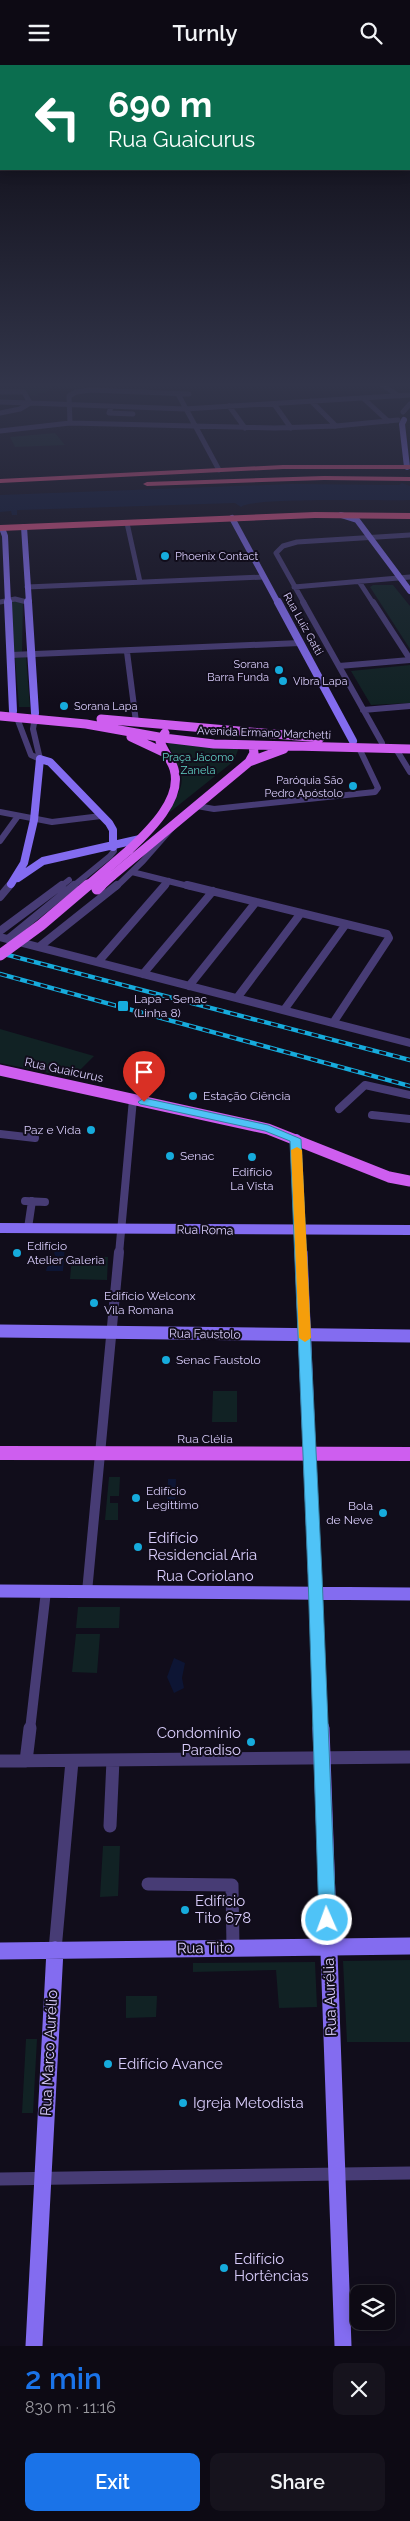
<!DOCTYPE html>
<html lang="en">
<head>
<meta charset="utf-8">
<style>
	:root { --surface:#0d0a14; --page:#16131d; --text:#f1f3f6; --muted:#9a9aa0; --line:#2d2b34; --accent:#1a73e8 }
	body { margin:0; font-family:Raleway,sans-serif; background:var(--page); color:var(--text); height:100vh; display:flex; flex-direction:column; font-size:19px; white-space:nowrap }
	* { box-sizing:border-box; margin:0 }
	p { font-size:16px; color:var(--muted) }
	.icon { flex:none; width:28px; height:28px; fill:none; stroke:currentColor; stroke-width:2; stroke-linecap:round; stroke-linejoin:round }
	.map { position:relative; height:2281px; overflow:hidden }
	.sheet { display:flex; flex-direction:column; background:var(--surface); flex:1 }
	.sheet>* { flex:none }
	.guide { position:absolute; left:0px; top:0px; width:410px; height:105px; box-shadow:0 2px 12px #0003,0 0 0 1px var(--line); background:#0b6e4f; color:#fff; overflow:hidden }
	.buttons { position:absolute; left:350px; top:2220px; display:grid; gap:10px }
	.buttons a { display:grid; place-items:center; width:45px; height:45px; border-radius:10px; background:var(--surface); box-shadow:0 2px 12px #0003,0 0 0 1px var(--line); font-size:25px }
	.pin { position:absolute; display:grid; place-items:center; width:42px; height:42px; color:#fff; margin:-51px -21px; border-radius:50% 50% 50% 0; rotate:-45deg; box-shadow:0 0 5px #0007 }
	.pin .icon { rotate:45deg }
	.me { position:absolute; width:55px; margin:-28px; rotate:358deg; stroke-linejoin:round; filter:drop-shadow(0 0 4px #0008) }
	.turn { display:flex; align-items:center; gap:18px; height:105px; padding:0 25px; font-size:22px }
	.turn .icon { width:65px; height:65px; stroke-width:2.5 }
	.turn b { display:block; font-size:35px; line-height:42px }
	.round { display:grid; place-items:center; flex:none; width:52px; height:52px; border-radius:10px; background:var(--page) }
	.overview { display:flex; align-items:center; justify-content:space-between; height:85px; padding:0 25px }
	h1 { font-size:30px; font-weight:600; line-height:38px; color:var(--accent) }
	.cta { display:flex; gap:10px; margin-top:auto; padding:10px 25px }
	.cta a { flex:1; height:58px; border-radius:10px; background:var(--accent); color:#fff; font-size:20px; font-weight:600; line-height:58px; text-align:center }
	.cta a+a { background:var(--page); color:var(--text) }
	header { display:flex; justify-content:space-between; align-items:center; height:65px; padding:0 25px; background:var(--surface); font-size:22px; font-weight:600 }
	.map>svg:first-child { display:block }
</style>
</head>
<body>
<header><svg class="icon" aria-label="menu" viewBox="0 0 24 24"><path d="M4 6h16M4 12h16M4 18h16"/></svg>Turnly<svg class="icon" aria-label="search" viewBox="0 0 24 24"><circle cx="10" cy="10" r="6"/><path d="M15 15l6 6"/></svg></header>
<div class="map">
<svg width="410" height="2281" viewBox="0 0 410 2281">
	<rect width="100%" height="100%" fill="#110d1b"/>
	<!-- green -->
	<path fill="#112224" d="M16,319H87L82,324L54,321L45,328H39L37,331L31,330Z
		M55,368L65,380L15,382L10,372Z
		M373,520H393L410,541V584L370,522Z
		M11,536L23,537L22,588H13Z
		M26,592L30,642H19L15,593Z
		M410,600V638L371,640L351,606Z
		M167,677L239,682L234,696L170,747L166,745C191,716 182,710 167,677Z
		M0,964L94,991L77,1008L68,1012L0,998Z
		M72,1192H108L107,1215L70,1214Z
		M213,1326H237V1357H212Z
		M109,1412H120L119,1431H110V1438H118V1455H105Z
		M78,1542H120L119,1563H76Z
		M76,1569H100L97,1608L72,1607Z
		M103,1781H120L118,1831L100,1832Z
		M410,1895V1977H347L343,1896Z
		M315,1897L317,1942L279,1943L276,1905L193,1907V1898Z
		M126,1931H157L156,1952L126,1953Z
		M26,1974H37L33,2048H22Z"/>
	<!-- water -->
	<path fill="#0d1534" d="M402,418L410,421V435C386,436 249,432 241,442L235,438L20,445H17V450H12L11,446L0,447V430L291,419L399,420Z
		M58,1181H65L63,1206H46L47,1202L58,1196L54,1188Z
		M168,1414H176L175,1443H167Z
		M174,1593L185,1598L182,1613L184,1623L174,1628L167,1612Z"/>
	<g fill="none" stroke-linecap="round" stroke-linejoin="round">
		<!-- street-far4 -->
		<path stroke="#473c75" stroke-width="5" d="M381,319L399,331
			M0,327H24L30,338L185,344L410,330
			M178,329L219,405
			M363,333L388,356
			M311,336L336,361
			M0,337L30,338L20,344L0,348
			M274,339L291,363
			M229,341L245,363
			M111,342L109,348L133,349
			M403,347L410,339
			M70,358L69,331L76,327L91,325L189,329
			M0,366L70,358L275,363L336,361L398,355
			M127,458L140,517
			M360,518L373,538
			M27,522L264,512
			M294,522L410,512
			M0,537L15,534L27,537
			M304,538L276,488L283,481L297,477L410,470"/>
		<!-- street-far3 -->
		<path stroke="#473c75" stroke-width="6" d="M303,537L382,678
			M373,537L410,594
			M127,587L136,657
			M11,590L300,578
			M339,601L410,595
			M363,645L410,641
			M17,653L31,690L40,694L33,664L34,658L38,655
			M396,684L410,707
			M197,741L214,744L375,727L378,723L359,683
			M0,747L52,757L101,751
			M0,776L18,751
			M132,807L192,822
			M9,822L11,819
			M60,822L69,815
			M72,822L110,791L114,786L113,782
			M116,822L143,796L172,763
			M164,822L169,816"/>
		<!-- street-far2 -->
		<path stroke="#473c75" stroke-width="8" d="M187,820L387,869L389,873L333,958
			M0,832L10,820
			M0,866L62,820
			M0,872L410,978
			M8,874L74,820
			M39,882L117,820
			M98,897L165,820
			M143,909L213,826
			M189,921L256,837
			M237,933L301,848
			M284,945L346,859
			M339,1044L365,1020L410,1030
			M372,1050L410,1054
			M0,1069L35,1073
			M25,1136L45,1137
			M28,1163L32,1136
			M119,1189L133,1034"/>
		<!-- street-far1 -->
		<path stroke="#473c75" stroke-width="10" d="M87,1527L119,1187
			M30,1665L46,1526"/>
		<!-- street -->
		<path stroke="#473c75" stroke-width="13" d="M0,1696L410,1692
			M26,1696L30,1663
			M110,1761L113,1695
			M148,1819L232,1820L233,1883
			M55,1885L72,1696
			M0,2114L410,2108"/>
		<!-- secondary-far4 -->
		<path stroke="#836cf0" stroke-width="6" d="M404,355L402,359L407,402
			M341,450L357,455L410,526
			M232,453L278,538
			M24,462L29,538
			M2,463L5,471L8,538"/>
		<!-- secondary-far3 -->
		<path stroke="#836cf0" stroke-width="8" d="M8,537L13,646
			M28,537L35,648
			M278,537L353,676
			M18,813L43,796L140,774
			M11,819L24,798L34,755L40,694L50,697L109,758L113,765V782"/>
		<!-- secondary-far2 -->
		<path stroke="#836cf0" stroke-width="10" d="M296,1074L301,1189
			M0,1163L410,1165"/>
		<!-- secondary-far1 -->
		<path stroke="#836cf0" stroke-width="13" d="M301,1187L321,1665
			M0,1266L410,1271
			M0,1526L410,1529"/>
		<!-- secondary -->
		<path stroke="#836cf0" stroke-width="17" d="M321,1663L343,2281
			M0,1886L410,1881
			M34,2281L55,1885"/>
		<!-- primary-far2 -->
		<path stroke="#ce5eef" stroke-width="9" d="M0,651L86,659L164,673L214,679L410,684
			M101,654L320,673
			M131,672L163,687
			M249,697L284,684
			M129,785C149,766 183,734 174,704C171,694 163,686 160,676L165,668
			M112,811L249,697L254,688L253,681"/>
		<!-- primary-far1 -->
		<path stroke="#ce5eef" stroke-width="11" d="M0,1005L268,1064L389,1112L410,1116"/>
		<!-- primary -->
		<path stroke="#ce5eef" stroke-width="14" d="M0,1388L410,1389"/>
		<!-- highway -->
		<path fill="#ee5387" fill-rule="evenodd" d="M283,400H410V404H283L0,418V414Z
			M324,411L410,412V416L324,415L147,421L143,419L147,417Z
			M315,447L410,448V454L315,453L0,466V460Z"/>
		<!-- rail casing -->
		<g stroke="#16abdc" stroke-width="4.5">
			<path id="rail" d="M0,888L410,995
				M0,909L410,1021"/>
		</g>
		<!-- rail -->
		<use href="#rail" stroke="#110d1b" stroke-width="2.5" stroke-dasharray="7" stroke-linecap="butt"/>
		<!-- primary-bridge-far1 -->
		<path stroke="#ce5eef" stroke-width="9" d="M86,822L129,785
			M100,822L112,811"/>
		<!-- primary-bridge -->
		<path stroke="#ce5eef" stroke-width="11" d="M97,824L101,820
			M0,890L41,860L88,820"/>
	</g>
	<!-- sky -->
	<linearGradient id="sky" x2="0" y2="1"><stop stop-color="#09070f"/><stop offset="0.5" stop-color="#32354a"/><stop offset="1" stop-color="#32354a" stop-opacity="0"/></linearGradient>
	<rect width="410" height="639" fill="url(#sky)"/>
	<!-- route -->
	<path fill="#4fc3f7" stroke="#337fa1" d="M144,1033L268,1060L301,1074L322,1510L336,1855L333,1860L327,1863L322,1860L319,1855L308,1510L290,1076L265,1066L140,1039L138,1037Z"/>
	<!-- slow -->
	<path fill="#f59e0b" d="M297,1082L302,1085L311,1273L305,1277L299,1273L291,1085Z"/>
	<!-- markers -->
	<g fill="#16abdc" stroke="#110d1b" stroke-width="2">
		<circle cx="165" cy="491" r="5"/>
		<circle cx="279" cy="605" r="5"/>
		<circle cx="283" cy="616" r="5"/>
		<circle cx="64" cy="641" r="5"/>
		<circle cx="353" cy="721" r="5"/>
		<rect x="117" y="935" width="12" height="12" rx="2.5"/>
		<circle cx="193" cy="1031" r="5"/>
		<circle cx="91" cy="1065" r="5"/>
		<circle cx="170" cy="1091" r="5"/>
		<circle cx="252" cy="1092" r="5"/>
		<circle cx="17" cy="1188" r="5"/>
		<circle cx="94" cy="1238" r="5"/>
		<circle cx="166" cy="1295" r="5"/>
		<circle cx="136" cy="1433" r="5"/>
		<circle cx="383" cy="1448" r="5"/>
		<circle cx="138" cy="1482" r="5"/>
		<circle cx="251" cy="1677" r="5"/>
		<circle cx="185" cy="1845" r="5"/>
		<circle cx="108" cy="1999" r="5"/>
		<circle cx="183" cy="2038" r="5"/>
		<circle cx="224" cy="2203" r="5"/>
	</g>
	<g text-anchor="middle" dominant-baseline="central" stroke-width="4" stroke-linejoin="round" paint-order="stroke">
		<!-- far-poi labels -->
		<g font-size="11" fill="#d8ccfa" stroke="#110d1b" text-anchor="start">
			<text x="175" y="491">Phoenix Contact</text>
			<text x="269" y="599" text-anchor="end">Sorana<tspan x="269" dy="13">Barra Funda</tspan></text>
			<text x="293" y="616">Vibra Lapa</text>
			<text x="74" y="641">Sorana Lapa</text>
			<text x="343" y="715" text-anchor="end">Paróquia São<tspan x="343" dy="13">Pedro Apóstolo</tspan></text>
		</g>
		<!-- far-street labels -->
		<g font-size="11" fill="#d8ccfa" stroke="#110d1b">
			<text transform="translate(303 559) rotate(61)">Rua Luiz Gatti</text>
			<text transform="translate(264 668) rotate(2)">Avenida Ermano Marchetti</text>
		</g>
		<!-- far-park labels -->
		<g font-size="11" fill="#60d1c5" stroke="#110d1b">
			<text x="198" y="692">Praça Jácomo<tspan x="198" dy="13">Zanela</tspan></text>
		</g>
		<!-- poi labels -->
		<g font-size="12" fill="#d8ccfa" stroke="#110d1b" text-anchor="start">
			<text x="134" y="934">Lapa - Senac<tspan x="134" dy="14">(Linha 8)</tspan></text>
			<text x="203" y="1031">Estação Ciência</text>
			<text x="81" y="1065" text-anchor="end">Paz e Vida</text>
			<text x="180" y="1091">Senac</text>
			<text x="252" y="1107" text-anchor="middle">Edifício<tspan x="252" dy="14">La Vista</tspan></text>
			<text x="27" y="1181">Edifício<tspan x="27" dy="14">Atelier Galeria</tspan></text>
			<text x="104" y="1231">Edifício Welconx<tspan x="104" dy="14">Vila Romana</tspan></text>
			<text x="176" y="1295">Senac Faustolo</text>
			<text x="146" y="1426">Edifício<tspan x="146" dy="14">Legittimo</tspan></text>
			<text x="373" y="1441" text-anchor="end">Bola<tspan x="373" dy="14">de Neve</tspan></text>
		</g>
		<!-- street labels -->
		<g font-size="12" fill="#d8ccfa" stroke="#110d1b">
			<text transform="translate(64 1005) rotate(12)">Rua Guaicurus</text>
			<text transform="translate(205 1165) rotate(1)">Rua Roma</text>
			<text transform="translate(205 1269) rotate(1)">Rua Faustolo</text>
			<text x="205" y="1374">Rua Clélia</text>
		</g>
		<!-- near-poi labels -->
		<g font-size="15" fill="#d8ccfa" stroke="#110d1b" text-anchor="start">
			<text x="148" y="1473">Edifício<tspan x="148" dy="17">Residencial Aria</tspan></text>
			<text x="241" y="1668" text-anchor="end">Condomínio<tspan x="241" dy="17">Paradiso</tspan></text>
			<text x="195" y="1836">Edifício<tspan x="195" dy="17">Tito 678</tspan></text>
			<text x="118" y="1999">Edifício Avance</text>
			<text x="193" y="2038">Igreja Metodista</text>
			<text x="234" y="2194">Edifício<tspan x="234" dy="17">Hortências</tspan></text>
		</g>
		<!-- near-street labels -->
		<g font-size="15" fill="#d8ccfa" stroke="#110d1b">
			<text x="205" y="1511">Rua Coriolano</text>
			<text transform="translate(205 1883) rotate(-1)">Rua Tito</text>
			<text transform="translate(330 1932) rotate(-92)">Rua Aurélia</text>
			<text transform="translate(49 1988) rotate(-87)">Rua Marco Aurélio</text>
		</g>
	</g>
</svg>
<div class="buttons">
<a><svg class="icon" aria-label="layers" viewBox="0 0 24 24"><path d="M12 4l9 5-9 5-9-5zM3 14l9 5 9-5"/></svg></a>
</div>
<div class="pin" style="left:144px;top:1037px;background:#d93025"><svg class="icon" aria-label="arrive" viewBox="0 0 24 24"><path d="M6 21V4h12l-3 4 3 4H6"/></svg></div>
<svg class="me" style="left:327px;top:1855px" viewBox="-20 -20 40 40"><circle r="17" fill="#4fc3f7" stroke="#fff" stroke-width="3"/><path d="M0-11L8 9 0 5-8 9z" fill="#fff"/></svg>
<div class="guide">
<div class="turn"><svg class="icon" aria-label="left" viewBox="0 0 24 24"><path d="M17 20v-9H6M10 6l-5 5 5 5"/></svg><div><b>690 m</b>Rua Guaicurus</div></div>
</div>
</div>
<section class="sheet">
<div class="overview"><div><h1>2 min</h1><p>830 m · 11:16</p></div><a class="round"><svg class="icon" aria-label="close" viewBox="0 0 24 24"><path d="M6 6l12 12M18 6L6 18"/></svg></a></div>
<div class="cta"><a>Exit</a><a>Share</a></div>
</section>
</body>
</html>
